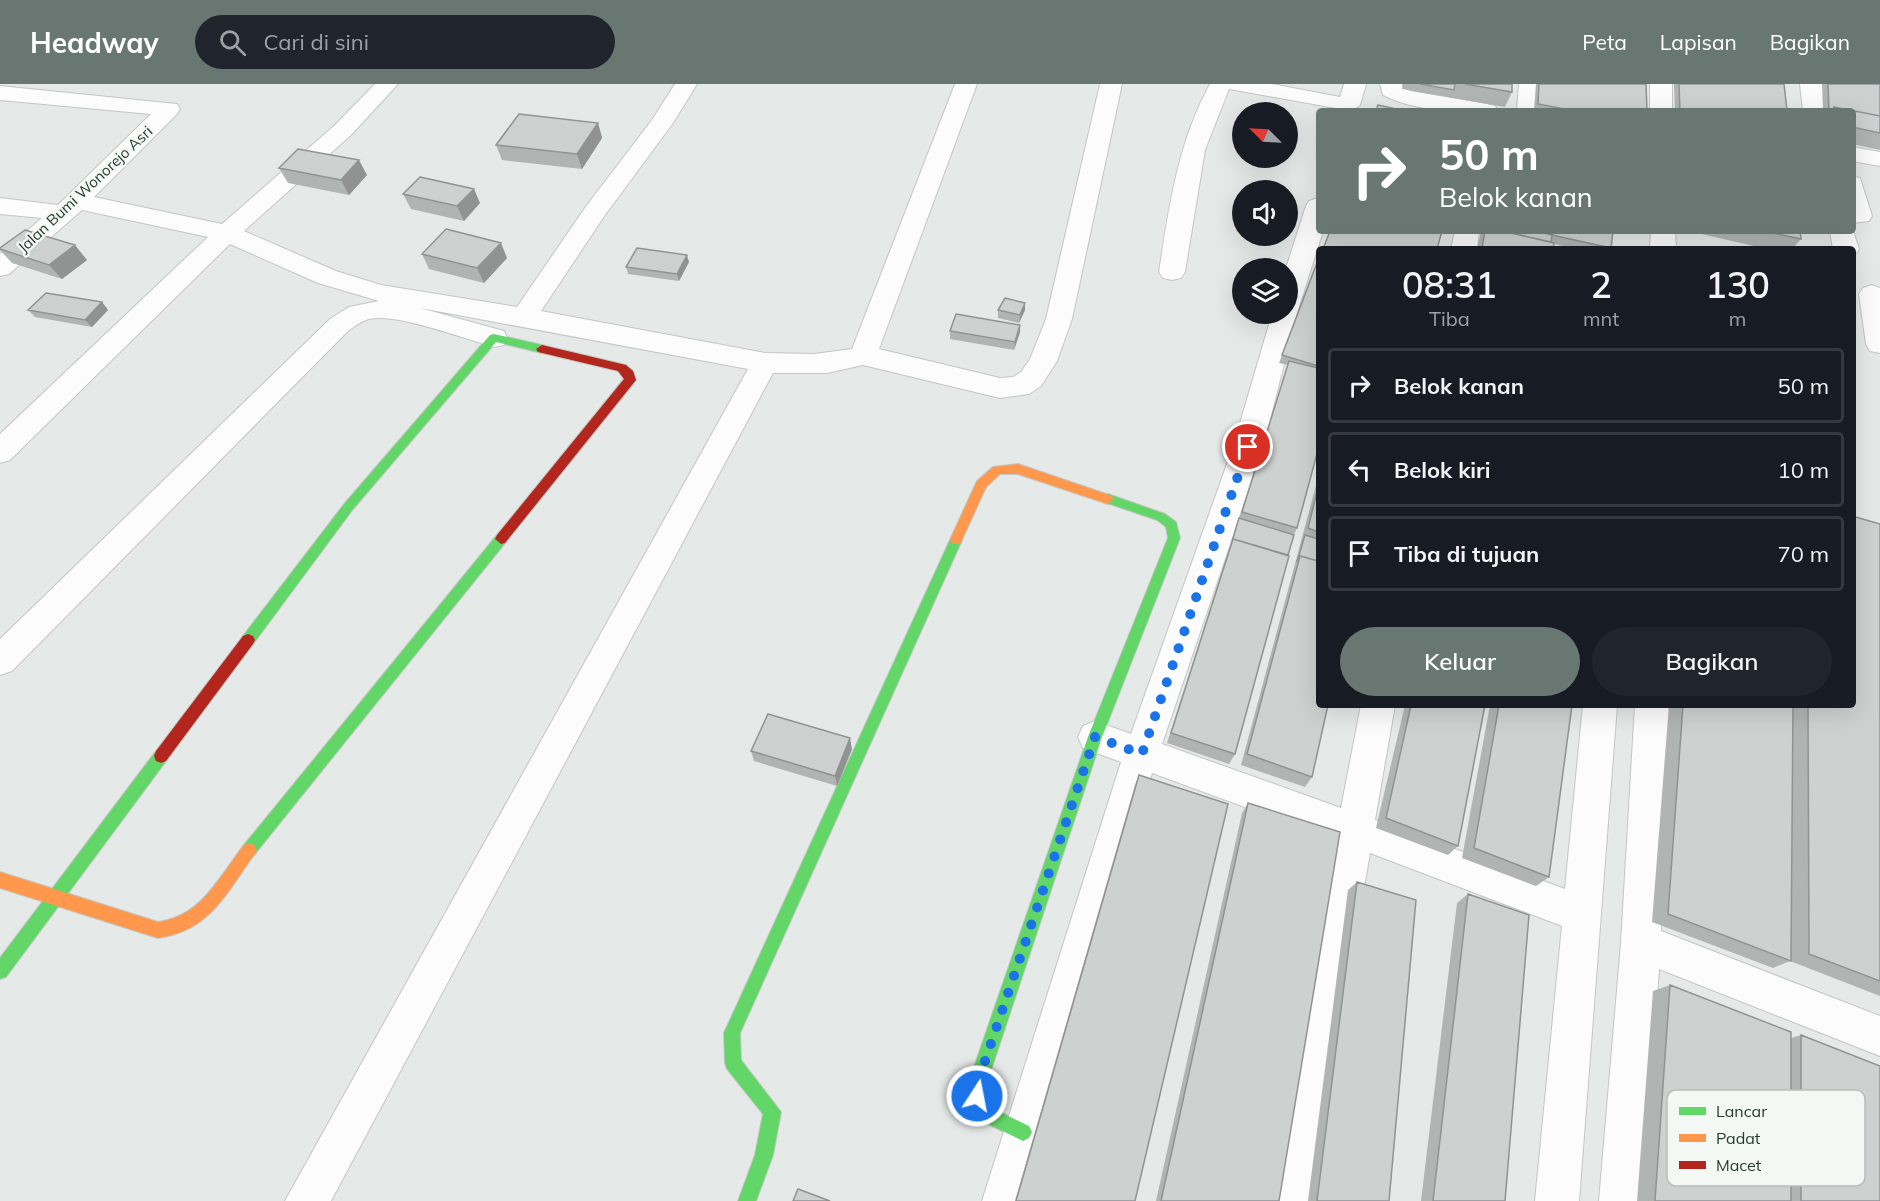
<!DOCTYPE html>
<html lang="id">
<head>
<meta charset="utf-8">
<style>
	:root { --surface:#171b24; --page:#20242c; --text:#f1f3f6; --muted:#9ea1a6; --line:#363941; --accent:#687772 }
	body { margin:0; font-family:Mulish,sans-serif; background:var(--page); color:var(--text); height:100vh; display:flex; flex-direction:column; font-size:22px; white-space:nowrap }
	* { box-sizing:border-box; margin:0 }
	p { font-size:20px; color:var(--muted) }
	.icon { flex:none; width:33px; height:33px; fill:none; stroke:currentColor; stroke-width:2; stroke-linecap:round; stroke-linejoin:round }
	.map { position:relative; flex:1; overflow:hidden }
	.panel { position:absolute; left:1316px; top:162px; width:540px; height:462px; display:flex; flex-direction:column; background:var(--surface); border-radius:6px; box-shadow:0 6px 24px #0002 }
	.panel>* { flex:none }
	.top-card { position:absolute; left:1316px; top:24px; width:540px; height:126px; border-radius:6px; box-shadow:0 6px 24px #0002; background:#687772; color:#fff; overflow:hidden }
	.needle { width:39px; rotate:294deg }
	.buttons { position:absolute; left:1232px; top:18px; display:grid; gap:12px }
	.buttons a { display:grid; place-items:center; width:66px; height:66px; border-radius:50%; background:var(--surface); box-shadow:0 6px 24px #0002; font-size:30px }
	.pin { position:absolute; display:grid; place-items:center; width:51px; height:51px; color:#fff; margin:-26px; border:3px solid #fff; border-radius:50%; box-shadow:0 2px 6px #0007 }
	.me { position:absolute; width:66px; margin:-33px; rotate:11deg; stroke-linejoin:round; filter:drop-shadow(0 0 4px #0008) }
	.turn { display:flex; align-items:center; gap:21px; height:126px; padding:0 24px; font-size:27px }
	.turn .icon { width:78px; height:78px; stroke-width:2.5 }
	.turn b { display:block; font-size:42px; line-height:51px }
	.eta { display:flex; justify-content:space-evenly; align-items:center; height:102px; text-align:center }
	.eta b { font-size:36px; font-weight:600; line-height:42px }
	.action { display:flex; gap:12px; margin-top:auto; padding:12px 24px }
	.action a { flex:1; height:69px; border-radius:36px; background:var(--accent); color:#fff; font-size:24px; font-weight:600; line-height:69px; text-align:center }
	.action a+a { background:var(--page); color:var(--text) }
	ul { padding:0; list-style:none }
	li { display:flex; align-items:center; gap:18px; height:75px; margin:0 12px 9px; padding:0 12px; border:3px solid var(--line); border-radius:6px }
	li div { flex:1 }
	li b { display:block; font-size:22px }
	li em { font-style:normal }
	header { display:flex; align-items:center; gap:36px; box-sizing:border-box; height:84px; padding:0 30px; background:var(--accent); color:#fff }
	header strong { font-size:28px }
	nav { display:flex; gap:33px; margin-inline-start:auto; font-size:21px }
	.search { width:420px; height:54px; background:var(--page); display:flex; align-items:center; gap:15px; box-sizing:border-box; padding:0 21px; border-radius:33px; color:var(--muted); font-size:22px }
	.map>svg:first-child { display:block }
</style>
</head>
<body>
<header>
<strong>Headway</strong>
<div class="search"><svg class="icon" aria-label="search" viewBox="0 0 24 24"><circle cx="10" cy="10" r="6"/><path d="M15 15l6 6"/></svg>Cari di sini</div>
<nav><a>Peta</a><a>Lapisan</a><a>Bagikan</a></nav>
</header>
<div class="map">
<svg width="1880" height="1117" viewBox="0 0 1880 1117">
	<rect width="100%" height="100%" fill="#e5e9e7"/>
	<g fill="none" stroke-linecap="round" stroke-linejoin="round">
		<!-- street casing -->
		<g stroke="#c2c6c4" stroke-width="2">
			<path id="street" d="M375,0H398L351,51L244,147L336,187L381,201L517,223L587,121L652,36L675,0H697L673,39L605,131L541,227L765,269L814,270L852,265L955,0H977L879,265L1000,294L1013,293L1021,288L1030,275L1046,235L1100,0H1122L1072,235L1057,277L1041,302L1029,310L1000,314L863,281L827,289H773L331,1117H285L748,285L420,224L504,247L507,254L504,261L494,263C464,255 398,229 369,235C361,237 354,243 348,247L12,587L0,591V555L330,235L349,223L379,217L318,199L230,160L10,376L0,379V350L208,153L82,126L9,190L0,192V170L42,134L0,130V114L58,121L151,30L0,16V2L177,20L180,25L177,30L94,113L222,140L335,41Z
				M1210,0H1272L1340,13L1344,0H1366L1360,21L1352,27L1229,5L1205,66L1185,188L1181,194L1172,196L1163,194L1159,188C1169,123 1178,58 1210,0Z
				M1380,0H1402V3L1410,7L1487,20L1495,22L1498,27C1460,27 1418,29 1383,11Z
				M1519,0H1541L1539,27H1517Z
				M1650,0H1672V27H1650Z
				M1800,0H1822L1825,27H1803Z
				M1852,63L1880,68V82L1852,77Z
				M1852,92L1860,94L1872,132L1869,137L1852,139Z
				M1318,114V147H1323L1297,229L1263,363L1162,660L1341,724L1361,621H1395L1375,736L1565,805L1583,621H1617L1579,1117H1535L1562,842L1370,769L1310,1117H1266L1335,756L1152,689L1026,1117H982L1121,678L1083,664L1078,653L1083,642L1095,637L1131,650L1233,363L1272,230H1287L1286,184L1306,122L1309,117Z
				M1852,144L1859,165L1855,171H1852V165H1833L1830,147H1852Z
				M1455,147H1479L1477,165H1451Z
				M1651,147H1675L1676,165H1650Z
				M1872,201L1880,204V269L1870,267L1866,260L1859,210L1863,204Z
				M1635,621H1669L1661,847L1880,932V972L1659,885L1643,1117H1599L1621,859Z"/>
		</g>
		<!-- fast casing -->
		<g stroke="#c1c7c4" stroke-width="2">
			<path id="fast" d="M494,250L542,261L548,265L542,269L496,258L353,425L253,560H243L241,556L243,552L345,419L490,251Z
				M1108,410L1165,430L1176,438L1180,454L1102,653L991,986L986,1012L990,1023L1029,1042L1032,1048L1029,1054L1023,1057L978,1035L968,1012L973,986L1088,653L1168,454L1166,443L1157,436L1104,418L1102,415Z
				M501,450L507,455L505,459L254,771L249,773L244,771L241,766L244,761L497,451Z
				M956,451L962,456L740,949L741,976L781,1028L773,1071L756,1117H738L755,1071L763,1030L727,985L725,979L724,949L950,456Z
				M161,665L166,667L168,672L166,677L6,893L0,895V874L156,667Z"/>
		</g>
		<!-- slow casing -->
		<g stroke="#c1c7c4" stroke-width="2">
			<path id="slow" d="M1018,380L1112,412L1114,415L1108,420L1018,390H1000L986,403L960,460H952L950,456L977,397L993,383Z
				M249,759L254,761L257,766L254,771C226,809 210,847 158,854L0,804V788L158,838C202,832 219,793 244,761Z"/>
		</g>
		<!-- jam casing -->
		<g stroke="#c1c7c4" stroke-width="2">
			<path id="jam" d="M542,261L626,281L633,287L636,296L505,459L501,460L495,455L497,451L624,295L618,287L538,268L536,265Z
				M248,550L253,552L255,556L253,560L166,677L161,679L156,677L154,672L156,667L243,552Z"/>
		</g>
		<!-- street -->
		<use href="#street" fill="#fbfcfb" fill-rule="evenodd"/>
		<!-- fast -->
		<use href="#fast" fill="#63d668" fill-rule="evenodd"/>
		<!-- slow -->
		<use href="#slow" fill="#ff974d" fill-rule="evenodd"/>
		<!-- jam -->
		<use href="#jam" fill="#b3261e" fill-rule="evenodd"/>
	</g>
	<!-- wall -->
	<path fill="#b0b5b3" d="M1403,0H1512V8L1505,23L1402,5Z
		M1536,0H1646L1647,27H1534Z
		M1674,0H1784L1787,27H1675Z
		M1822,0H1880V66L1852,60V27H1823Z
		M598,39L602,54L582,85L502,76L496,61Z
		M279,84L367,91L349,111L288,99Z
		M403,110L480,119L464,137L411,125Z
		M1481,147H1613L1611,165H1577L1554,160L1553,165H1477Z
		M1688,147H1800L1801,155L1792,165H1767Z
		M0,164L87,176L62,195L12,179L0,166Z
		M422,170L507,174L484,199L429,185Z
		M1318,176V366L1297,444L1294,451L1235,670L1229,680L1167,659L1288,281L1279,279Z
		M689,178L679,197L628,190L626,183Z
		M102,218L108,226L92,243L35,233L28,226Z
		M998,226H1025L1019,239L998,234Z
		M1020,241V248L1014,266L950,255V247Z
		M1318,394V621L1312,693L1305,703L1241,681Z
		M1880,440V912L1790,877L1773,884L1652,838L1669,621H1852Z
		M1405,621H1485L1458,762L1448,771L1376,744Z
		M1490,621H1572L1549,793L1536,802L1462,774Z
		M852,665L837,702L754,677L751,667Z
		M1139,691L1135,1117H1015L1135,701Z
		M1248,719L1279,1117H1156L1242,729Z
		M1357,798L1389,1117H1308L1348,806Z
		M1468,810L1505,1117H1421L1457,819Z
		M1670,901L1791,954L1801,951L1880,1117H1637L1653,907Z"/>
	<!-- shaded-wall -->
	<path fill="#909392" d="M598,39L602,54L582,85L577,70Z
		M359,76L367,91L349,111L341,96Z
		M474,105L480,119L464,137L457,122Z
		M501,159L507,174L484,199L477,184Z
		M75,161L87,176L62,195L49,181Z
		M687,171L689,178L679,197L677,190Z
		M102,218L108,226L92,243L85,236Z
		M1025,219V226L1019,239L1020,231Z
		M1020,241V248L1014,266L1015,258Z
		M850,654L852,665L837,702L835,692Z"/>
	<!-- building -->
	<path fill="#cdd2d0" stroke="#909392" stroke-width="1.5" d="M1420,0H1455L1454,6Z
		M1465,0H1512V8Z
		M1539,0H1646L1647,27H1575L1538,20Z
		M1679,0H1784L1787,27H1680Z
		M1828,0H1880V32L1834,23L1831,27H1829Z
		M1378,21L1405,27H1376Z
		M1834,23L1880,32V49L1852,43V27H1834Z
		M519,30L598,39L577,70L496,61Z
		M298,65L359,76L341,96L279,84Z
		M420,93L474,105L457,122L403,110Z
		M446,145L501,159L477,184L422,170Z
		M25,146L75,161L49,181L0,165V164Z
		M1330,147H1442L1437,165H1323Z
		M1485,147H1502L1554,159L1553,165H1482Z
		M1502,147H1536L1552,151L1551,158Z
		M1554,147H1613L1611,164L1552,151Z
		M1764,147H1800L1801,155Z
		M637,164L687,171L677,190L626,183Z
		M1318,176V282L1282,271Z
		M46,209L102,218L85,236L28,226Z
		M1005,214L1025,219L1020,231L998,226Z
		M956,230L1020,241L1015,258L950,247Z
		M1289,277L1318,284V366L1297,444L1242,428Z
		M1318,404V448L1308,444Z
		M1852,432L1880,440V897L1809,870L1808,621H1852Z
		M1239,434L1294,451L1288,471L1233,455L1231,461Z
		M1305,451L1318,455V477L1300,472L1297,478Z
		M1233,455L1289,472L1235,670L1171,649Z
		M1300,472L1318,477V621H1328L1312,693L1247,670Z
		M1411,621H1485L1458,762L1386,734Z
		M1499,621H1572L1549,793L1474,764Z
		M1683,621H1793L1791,877L1668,830Z
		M768,630L850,654L835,692L751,667Z
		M1139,691L1228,720L1135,1117H1016Z
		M1248,719L1340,748L1279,1117H1161Z
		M1357,798L1416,816L1389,1117H1317Z
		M1468,810L1529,831L1505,1117H1433Z
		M1670,901L1791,948V1117H1655Z
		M1801,951L1880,982V1117H1801Z
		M798,1105L830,1117H793Z"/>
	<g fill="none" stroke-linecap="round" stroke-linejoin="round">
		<!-- route -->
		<path stroke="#1a73e8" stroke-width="10" stroke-dasharray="0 18" d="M977,1012L982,986L1095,653L1142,670L1248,363"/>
	</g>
	<g text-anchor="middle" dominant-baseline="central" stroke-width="4.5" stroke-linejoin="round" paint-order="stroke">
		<!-- far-street labels -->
		<g font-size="15" fill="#253a33" stroke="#f3f8f5">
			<text transform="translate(85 105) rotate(-43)">Jalan Bumi Wonorejo Asri</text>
		</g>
	</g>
	<!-- legend -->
	<rect x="1667" y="1006" width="198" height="96" rx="9" fill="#f3f8f5" stroke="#b5bfbb" stroke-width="1.5"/>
	<rect x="1679" y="1023" width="27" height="8" fill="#63d668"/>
	<rect x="1679" y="1050" width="27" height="8" fill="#ff974d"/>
	<rect x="1679" y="1077" width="27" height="8" fill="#b3261e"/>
	<g font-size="16" fill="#253a33">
		<text x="1716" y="1033">Lancar</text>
		<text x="1716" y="1060">Padat</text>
		<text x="1716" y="1087">Macet</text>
	</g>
</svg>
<div class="buttons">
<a><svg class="needle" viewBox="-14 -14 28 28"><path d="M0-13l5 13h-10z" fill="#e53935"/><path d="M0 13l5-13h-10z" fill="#9ea1a6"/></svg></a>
<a><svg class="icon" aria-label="sound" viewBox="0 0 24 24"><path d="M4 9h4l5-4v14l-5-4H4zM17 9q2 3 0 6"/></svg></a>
<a><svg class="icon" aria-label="layers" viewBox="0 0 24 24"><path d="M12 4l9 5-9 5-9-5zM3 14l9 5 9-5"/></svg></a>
</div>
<div class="pin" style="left:1248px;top:363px;background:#d93025"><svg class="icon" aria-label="arrive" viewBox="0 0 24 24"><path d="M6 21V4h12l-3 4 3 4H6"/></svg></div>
<svg class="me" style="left:977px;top:1012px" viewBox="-20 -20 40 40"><circle r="17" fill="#1a73e8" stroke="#fff" stroke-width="3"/><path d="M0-11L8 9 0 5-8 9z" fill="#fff"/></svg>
<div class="top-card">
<div class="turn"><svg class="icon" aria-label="right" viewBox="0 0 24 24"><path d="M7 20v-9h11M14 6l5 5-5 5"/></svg><div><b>50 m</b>Belok kanan</div></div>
</div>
<section class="panel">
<div class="eta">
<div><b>08:31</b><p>Tiba</p></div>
<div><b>2</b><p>mnt</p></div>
<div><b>130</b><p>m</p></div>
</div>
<ul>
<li><svg class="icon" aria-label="right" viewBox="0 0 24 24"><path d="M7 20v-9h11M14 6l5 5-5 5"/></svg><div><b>Belok kanan</b></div><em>50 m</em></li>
<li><svg class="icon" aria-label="left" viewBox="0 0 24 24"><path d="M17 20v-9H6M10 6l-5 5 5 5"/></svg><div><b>Belok kiri</b></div><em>10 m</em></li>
<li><svg class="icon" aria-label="arrive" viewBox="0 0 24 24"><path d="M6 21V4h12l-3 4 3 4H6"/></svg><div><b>Tiba di tujuan</b></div><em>70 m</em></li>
</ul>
<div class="action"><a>Keluar</a><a>Bagikan</a></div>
</section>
</div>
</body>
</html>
